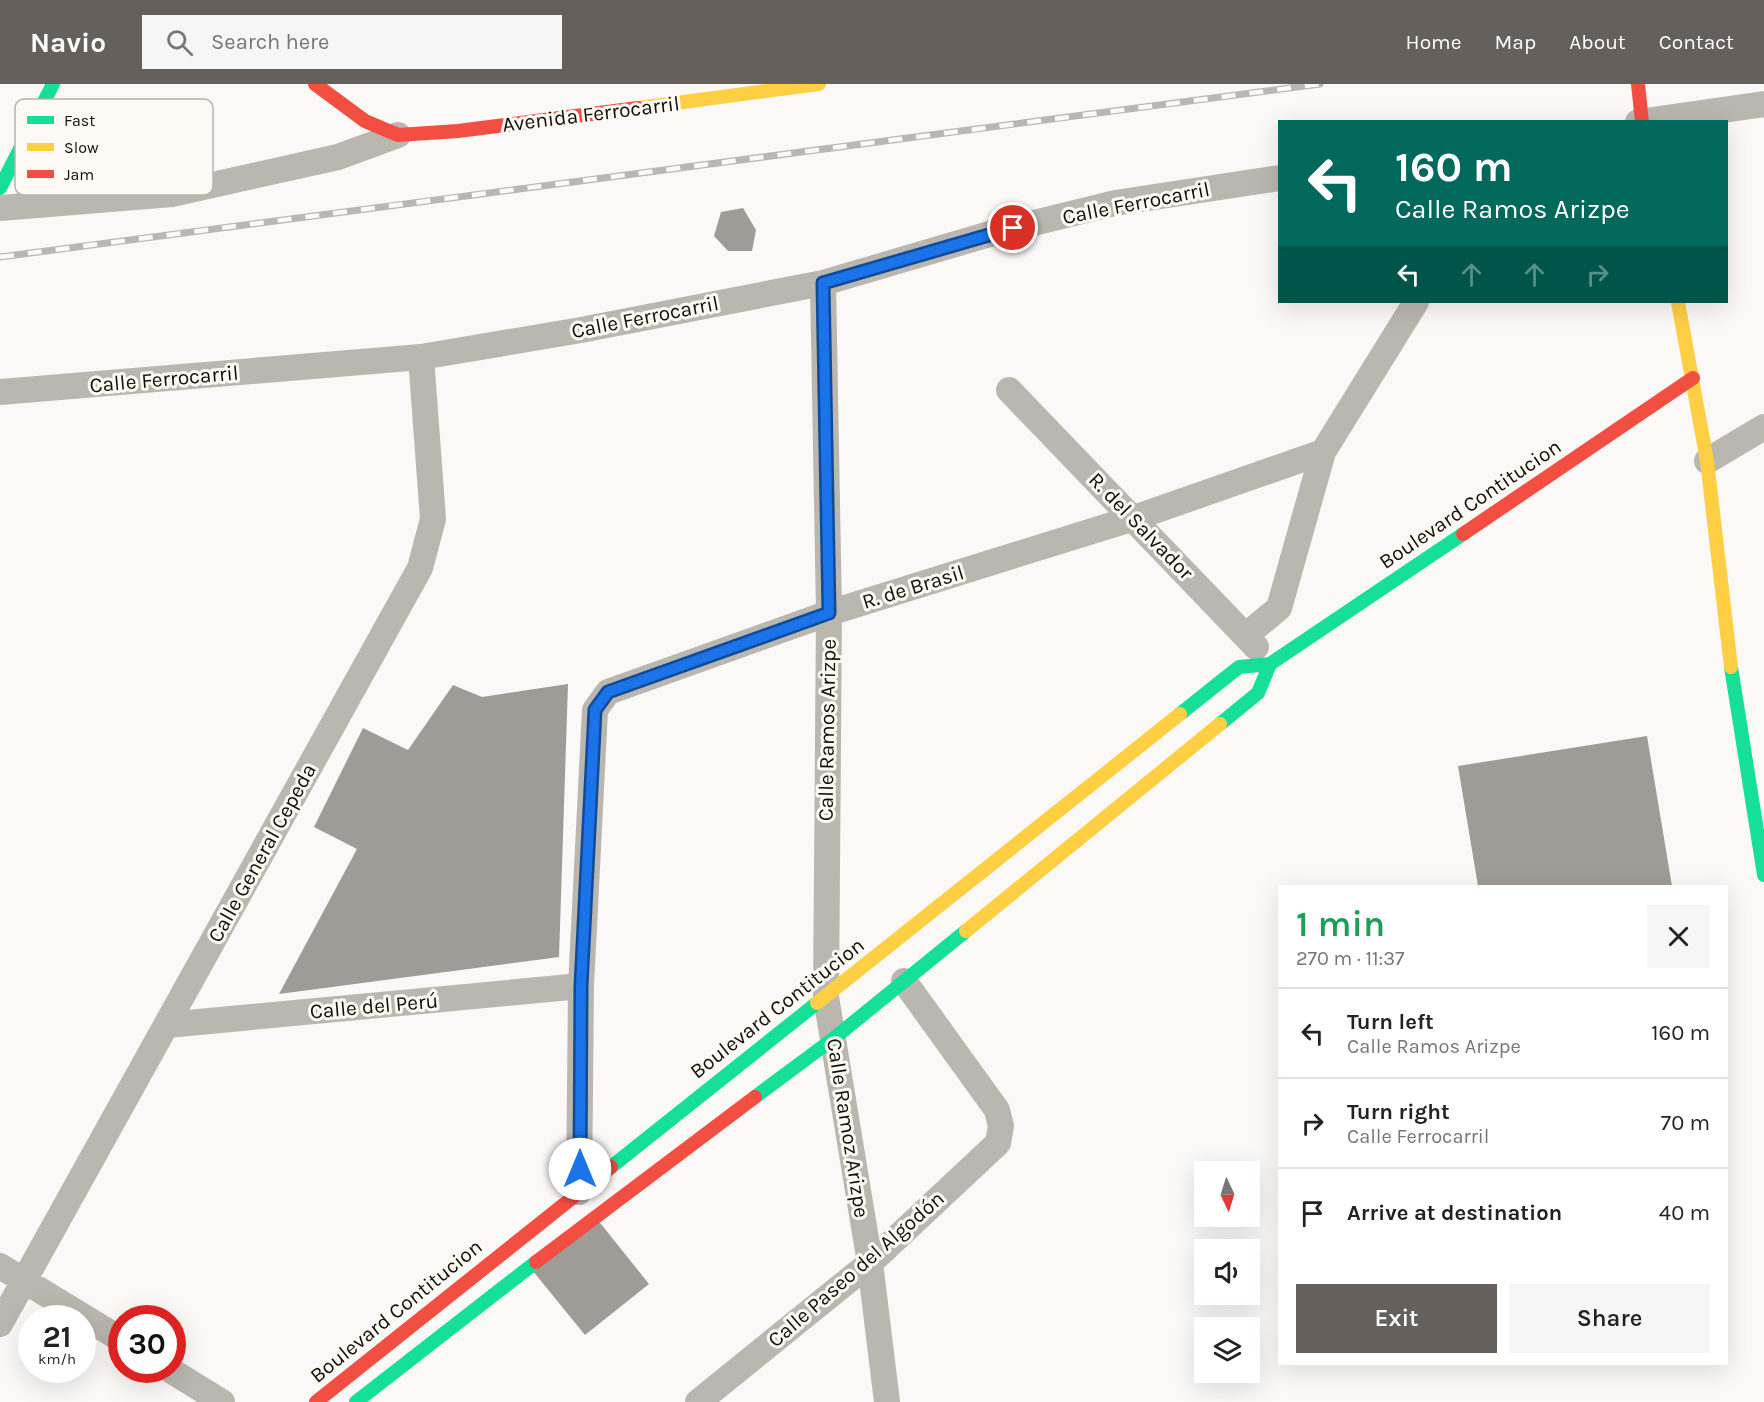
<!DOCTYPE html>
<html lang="en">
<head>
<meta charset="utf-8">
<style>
	:root { --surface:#fff; --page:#f6f6f6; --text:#222; --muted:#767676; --line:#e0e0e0; --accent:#65605b }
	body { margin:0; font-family:Karla,sans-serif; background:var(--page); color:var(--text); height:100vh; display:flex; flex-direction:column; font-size:22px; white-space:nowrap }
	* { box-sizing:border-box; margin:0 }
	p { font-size:20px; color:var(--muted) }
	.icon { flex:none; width:33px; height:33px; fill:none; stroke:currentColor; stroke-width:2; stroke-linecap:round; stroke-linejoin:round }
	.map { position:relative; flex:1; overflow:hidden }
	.sheet { position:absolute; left:1278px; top:801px; width:450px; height:480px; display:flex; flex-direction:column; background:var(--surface); border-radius:0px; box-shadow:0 6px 24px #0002 }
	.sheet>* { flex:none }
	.banner { position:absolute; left:1278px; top:36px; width:450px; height:183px; border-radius:0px; box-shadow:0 6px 24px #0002; background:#00695c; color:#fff; overflow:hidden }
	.needle { width:39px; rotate:176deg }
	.tools { position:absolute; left:1194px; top:1077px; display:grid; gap:12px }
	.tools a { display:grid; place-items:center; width:66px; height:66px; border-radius:0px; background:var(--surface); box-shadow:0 6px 24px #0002; font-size:30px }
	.speed { position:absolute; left:18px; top:1221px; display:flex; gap:12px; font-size:30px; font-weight:700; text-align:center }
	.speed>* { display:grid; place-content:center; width:78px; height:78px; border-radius:50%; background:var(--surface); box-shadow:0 6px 24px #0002; line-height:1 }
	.speed small { font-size:15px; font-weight:400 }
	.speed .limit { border:9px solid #d22; background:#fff; color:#111 }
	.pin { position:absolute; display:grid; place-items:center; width:51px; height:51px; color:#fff; margin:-26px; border:3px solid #fff; border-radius:50%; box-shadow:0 2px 6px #0007 }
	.me { position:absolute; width:66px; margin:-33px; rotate:0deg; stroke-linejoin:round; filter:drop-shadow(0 0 4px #0008) }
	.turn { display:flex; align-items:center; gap:21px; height:126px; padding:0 18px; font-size:27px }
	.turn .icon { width:78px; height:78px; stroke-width:2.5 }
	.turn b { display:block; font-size:42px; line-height:51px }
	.lanes { display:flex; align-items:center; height:57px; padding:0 18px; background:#0003; justify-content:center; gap:30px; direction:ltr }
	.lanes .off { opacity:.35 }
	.round { display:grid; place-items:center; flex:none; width:63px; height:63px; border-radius:0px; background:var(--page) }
	.headline { display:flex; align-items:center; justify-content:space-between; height:102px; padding:0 18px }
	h1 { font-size:36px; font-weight:600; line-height:45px; color:#1e9e55 }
	.cta { display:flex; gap:12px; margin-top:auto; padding:12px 18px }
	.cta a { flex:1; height:69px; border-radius:0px; background:var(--accent); color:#fff; font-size:24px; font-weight:600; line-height:69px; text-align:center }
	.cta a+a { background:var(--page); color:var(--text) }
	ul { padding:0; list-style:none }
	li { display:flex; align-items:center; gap:18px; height:90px; padding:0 18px; border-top:2px solid var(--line) }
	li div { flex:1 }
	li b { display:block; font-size:22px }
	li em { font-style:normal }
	header { display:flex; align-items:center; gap:36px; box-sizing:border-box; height:84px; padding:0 30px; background:var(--accent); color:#fff }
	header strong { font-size:28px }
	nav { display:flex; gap:33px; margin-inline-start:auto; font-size:21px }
	.search { width:420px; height:54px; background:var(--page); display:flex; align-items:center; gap:15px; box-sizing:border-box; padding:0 21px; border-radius:0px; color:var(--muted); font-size:22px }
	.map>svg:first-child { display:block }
</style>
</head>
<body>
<header>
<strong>Navio</strong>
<div class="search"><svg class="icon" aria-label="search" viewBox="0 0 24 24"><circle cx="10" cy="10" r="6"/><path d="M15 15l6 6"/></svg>Search here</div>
<nav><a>Home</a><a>Map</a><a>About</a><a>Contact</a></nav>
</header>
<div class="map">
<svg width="1764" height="1318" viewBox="0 0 1764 1318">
	<rect width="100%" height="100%" fill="#fbf9f7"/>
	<!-- building -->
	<path fill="#9f9b96" d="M743,124L756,146L752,167H728L714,152L721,128Z
		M568,600L559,873L279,910L357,765L314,743L363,644L408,666L453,601L482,613Z
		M1647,652L1672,802H1478L1458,682Z
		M597,1135L649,1200L585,1251L532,1186Z"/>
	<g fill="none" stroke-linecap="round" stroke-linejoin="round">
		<!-- street -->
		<path stroke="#bab6b0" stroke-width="26" d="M1638,38L1764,20
			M0,124L172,110L338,73L398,51
			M823,199L829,529L826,913L870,1179L887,1318
			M1009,306L1256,563
			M0,308L421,273L581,246L823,199L993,149L1115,119L1280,94
			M1707,377L1764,343
			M1246,551L1279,524L1323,368L1416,218
			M167,941L581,902
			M579,1108L581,902L595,626L608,608L829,529L1134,434L1323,368
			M0,1182L122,1256
			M0,1240L420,484L433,435L421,273
			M170,1286L222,1318
			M698,1318L870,1179L998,1059L1001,1042L997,1026L904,897"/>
		<!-- fast -->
		<path stroke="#16e098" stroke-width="14" d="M0,104L53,0
			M1731,583L1764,791
			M1180,630L1239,583L1270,580L1463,450
			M1220,640L1258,609L1270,580
			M755,1013L833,955L966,847
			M611,1083L817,919
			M356,1318L536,1178"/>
		<!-- slow -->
		<path stroke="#ffcf43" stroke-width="14" d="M638,24L819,0
			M1678,218L1707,377L1731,583
			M966,847L1220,640
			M817,919L1180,630"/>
		<!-- jam -->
		<path stroke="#f24e42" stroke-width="14" d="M315,0L365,37L398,51L458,47L638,24
			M1638,0L1642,38
			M1463,450L1693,294
			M536,1178L755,1013
			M316,1318L611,1083"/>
		<!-- rail casing -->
		<g stroke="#b9b6b3" stroke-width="7">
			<path id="rail" d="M0,173L1320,0"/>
		</g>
		<!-- rail -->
		<use href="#rail" stroke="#fdfaf5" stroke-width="4.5" stroke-dasharray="14" stroke-linecap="butt"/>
	</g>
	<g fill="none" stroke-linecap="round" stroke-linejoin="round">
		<!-- route casing -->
		<g stroke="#114b97" stroke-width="15">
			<path id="route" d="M580,1085L581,902L595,626L608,608L829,529L823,199L1013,144"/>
		</g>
		<!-- route -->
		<use href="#route" stroke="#1a73e8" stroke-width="10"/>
	</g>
	<g text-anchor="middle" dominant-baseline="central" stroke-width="6" stroke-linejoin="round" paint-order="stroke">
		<!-- street labels -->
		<g font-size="21" fill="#140e07" stroke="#fdfaf5">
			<text transform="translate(591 30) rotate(-7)">Avenida Ferrocarril</text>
			<text transform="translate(1136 119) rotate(-11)">Calle Ferrocarril</text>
			<text transform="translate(645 233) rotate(-11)">Calle Ferrocarril</text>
			<text transform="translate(164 295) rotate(-5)">Calle Ferrocarril</text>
			<text transform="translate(1470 420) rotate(-34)">Boulevard Contitucion</text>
			<text transform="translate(1141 442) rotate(46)">R. del Salvador</text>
			<text transform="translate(913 503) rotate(-17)">R. de Brasil</text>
			<text transform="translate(827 646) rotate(-89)">Calle Ramos Arizpe</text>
			<text transform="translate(262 769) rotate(-61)">Calle General Cepeda</text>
			<text transform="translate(374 922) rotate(-5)">Calle del Perú</text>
			<text transform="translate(777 924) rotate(-38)">Boulevard Contitucion</text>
			<text transform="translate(848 1044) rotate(81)">Calle Ramoz Arizpe</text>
			<text transform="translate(856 1185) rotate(-41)">Calle Paseo del Algodón</text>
			<text transform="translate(396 1227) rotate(-39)">Boulevard Contitucion</text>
		</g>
	</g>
	<!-- legend -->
	<rect x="15" y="15" width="198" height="96" rx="9" fill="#fdfaf5" stroke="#b7b3ae" stroke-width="1.5"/>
	<rect x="27" y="32" width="27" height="8" fill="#16e098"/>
	<rect x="27" y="59" width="27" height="8" fill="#ffcf43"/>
	<rect x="27" y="86" width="27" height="8" fill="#f24e42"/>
	<g font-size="16" fill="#140e07">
		<text x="64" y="42">Fast</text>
		<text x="64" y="69">Slow</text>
		<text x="64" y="96">Jam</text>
	</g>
</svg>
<div class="tools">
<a><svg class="needle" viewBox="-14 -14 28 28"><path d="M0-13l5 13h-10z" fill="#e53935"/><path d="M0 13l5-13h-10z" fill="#767676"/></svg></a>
<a><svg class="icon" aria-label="sound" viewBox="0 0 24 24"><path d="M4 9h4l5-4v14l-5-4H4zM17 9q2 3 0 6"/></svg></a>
<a><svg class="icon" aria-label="layers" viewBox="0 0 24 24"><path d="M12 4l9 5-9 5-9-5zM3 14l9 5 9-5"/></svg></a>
</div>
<div class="speed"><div>21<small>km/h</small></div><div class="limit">30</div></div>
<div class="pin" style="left:1013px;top:144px;background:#d93025"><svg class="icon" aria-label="arrive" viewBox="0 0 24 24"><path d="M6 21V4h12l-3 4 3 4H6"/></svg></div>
<svg class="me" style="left:580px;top:1085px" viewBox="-20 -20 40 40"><circle r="19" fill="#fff"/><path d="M0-13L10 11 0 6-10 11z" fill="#1a73e8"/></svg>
<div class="banner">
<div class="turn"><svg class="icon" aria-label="left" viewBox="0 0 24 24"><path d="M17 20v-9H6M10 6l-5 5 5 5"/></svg><div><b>160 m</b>Calle Ramos Arizpe</div></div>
<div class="lanes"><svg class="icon" aria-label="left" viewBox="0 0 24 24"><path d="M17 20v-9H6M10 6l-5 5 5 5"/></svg><svg class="icon off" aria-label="ahead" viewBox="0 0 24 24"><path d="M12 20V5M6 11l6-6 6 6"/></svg><svg class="icon off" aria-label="ahead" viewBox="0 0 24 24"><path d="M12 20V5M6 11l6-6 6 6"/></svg><svg class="icon off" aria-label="right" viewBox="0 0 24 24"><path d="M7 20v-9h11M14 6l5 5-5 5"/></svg></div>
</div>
<section class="sheet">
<div class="headline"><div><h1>1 min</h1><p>270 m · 11:37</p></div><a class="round"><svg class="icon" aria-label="close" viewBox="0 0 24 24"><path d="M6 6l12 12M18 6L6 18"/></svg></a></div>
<ul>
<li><svg class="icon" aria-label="left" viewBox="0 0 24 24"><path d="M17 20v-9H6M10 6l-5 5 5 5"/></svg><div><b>Turn left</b><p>Calle Ramos Arizpe</p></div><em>160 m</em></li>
<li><svg class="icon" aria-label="right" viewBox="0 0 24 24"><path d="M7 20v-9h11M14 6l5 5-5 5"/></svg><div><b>Turn right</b><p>Calle Ferrocarril</p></div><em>70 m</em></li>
<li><svg class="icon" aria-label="arrive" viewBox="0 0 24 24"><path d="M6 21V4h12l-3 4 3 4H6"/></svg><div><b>Arrive at destination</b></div><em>40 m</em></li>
</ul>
<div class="cta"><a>Exit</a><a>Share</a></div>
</section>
</div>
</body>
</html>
